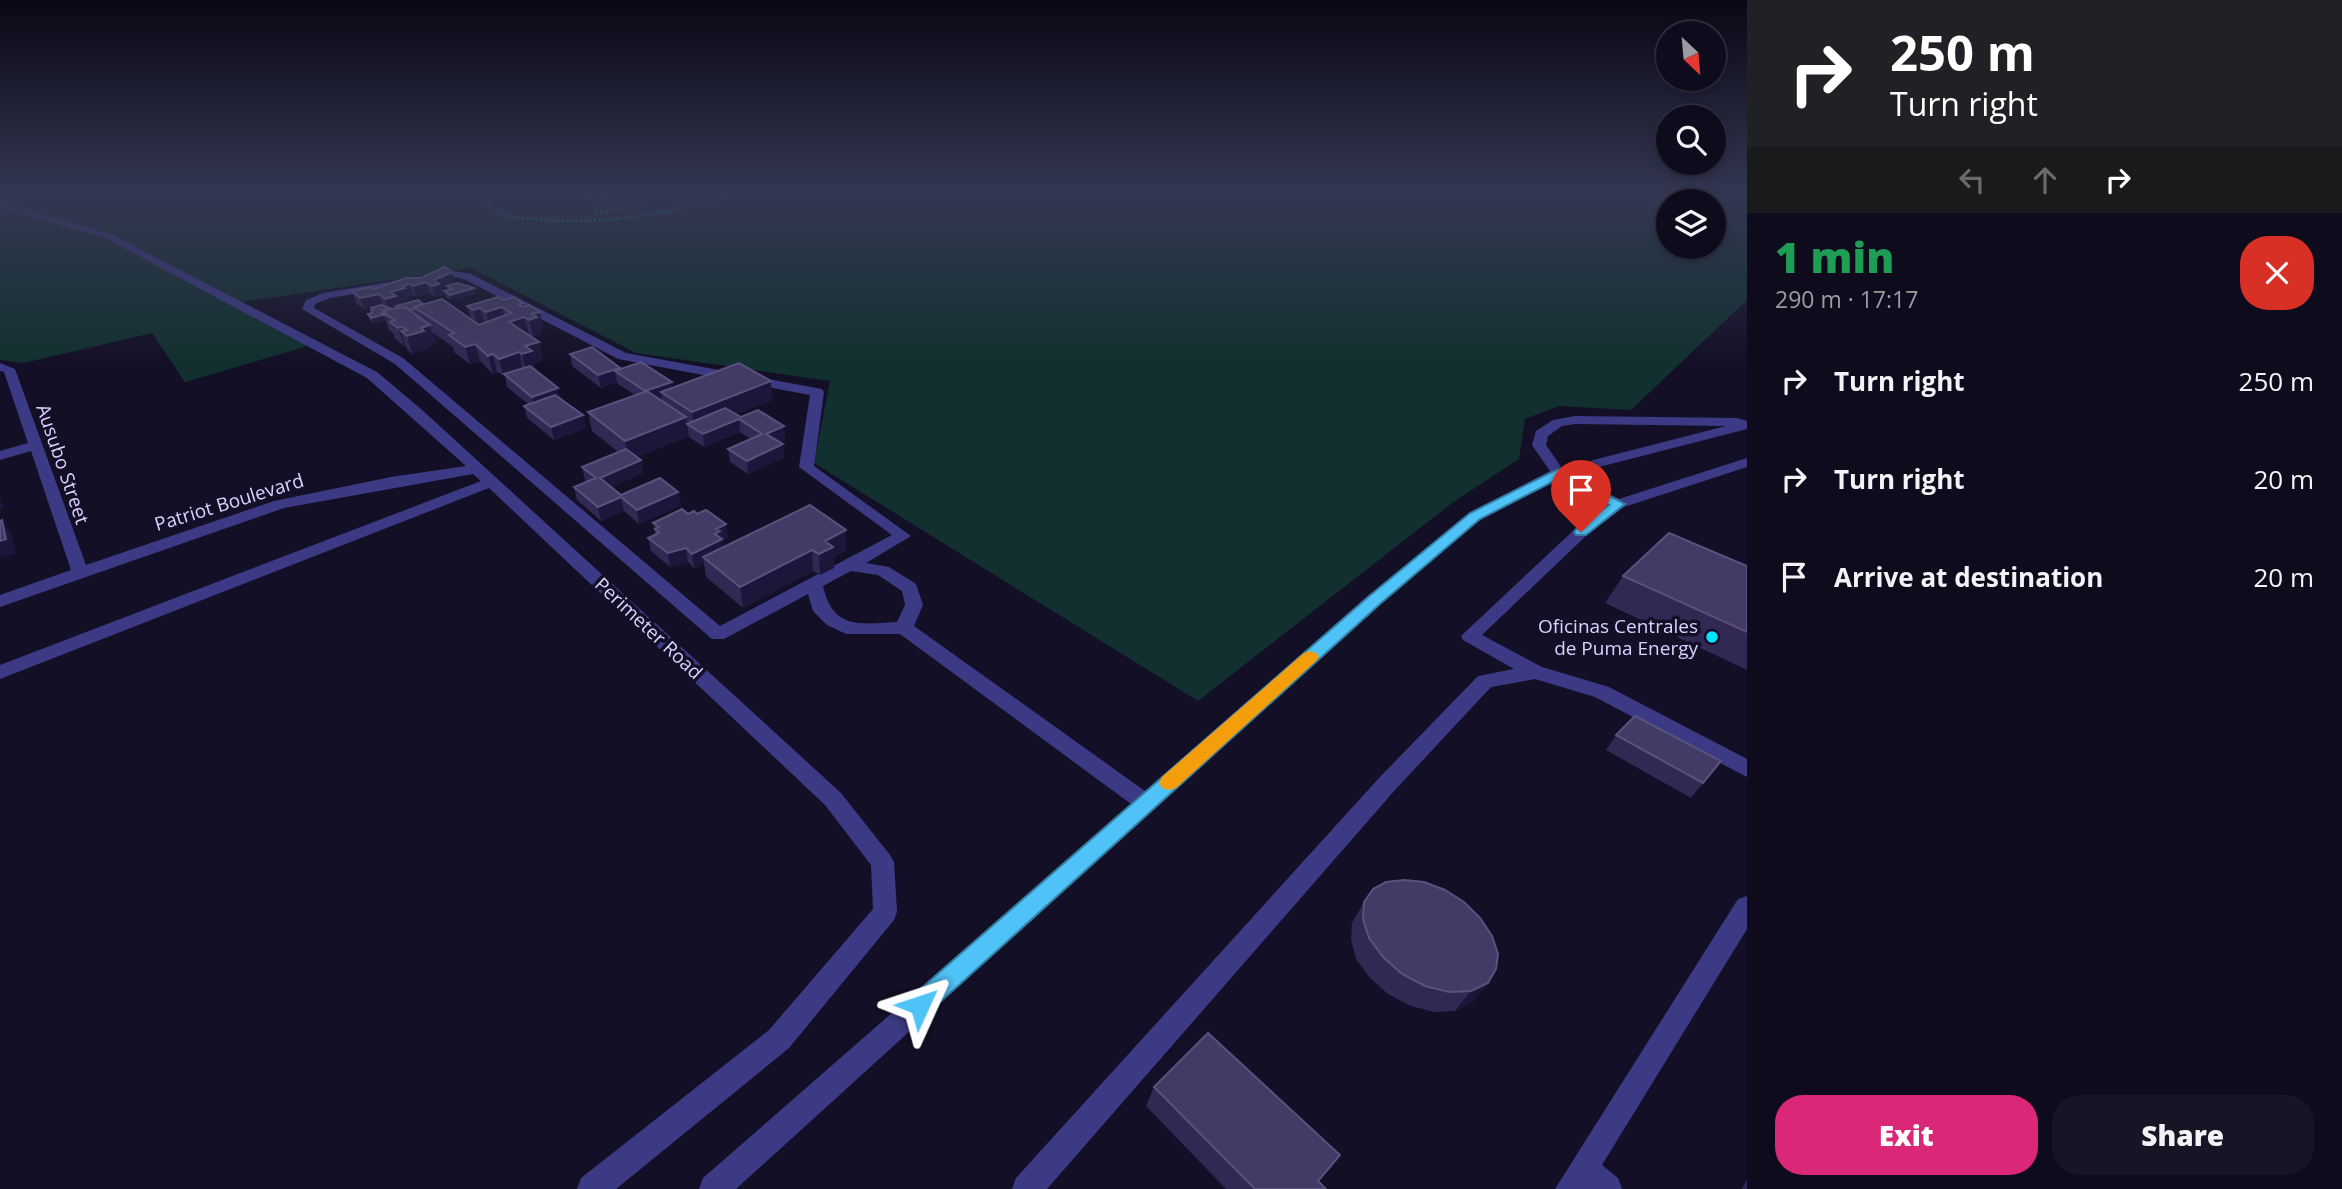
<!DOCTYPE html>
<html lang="en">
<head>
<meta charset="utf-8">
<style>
	:root { --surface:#0e0b1c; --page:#171425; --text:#f1f3f6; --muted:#9b9ba3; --line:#2e2b3b; --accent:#db2777 }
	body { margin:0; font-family:"Open Sans",sans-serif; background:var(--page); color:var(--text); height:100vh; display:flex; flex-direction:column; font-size:26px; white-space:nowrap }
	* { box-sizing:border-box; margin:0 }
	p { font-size:23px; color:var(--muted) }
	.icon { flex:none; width:38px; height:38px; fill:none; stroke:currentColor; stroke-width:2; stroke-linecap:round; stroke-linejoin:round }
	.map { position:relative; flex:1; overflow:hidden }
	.side { display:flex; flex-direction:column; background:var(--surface); width:595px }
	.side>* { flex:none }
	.banner { background:#202124; color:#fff; overflow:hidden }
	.needle { width:46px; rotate:154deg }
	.fabs { position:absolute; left:1656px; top:21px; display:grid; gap:14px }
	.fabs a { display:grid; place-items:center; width:70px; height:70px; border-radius:50%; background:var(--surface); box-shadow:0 4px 10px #0003,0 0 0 2px var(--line); font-size:35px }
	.pin { position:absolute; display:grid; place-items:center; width:60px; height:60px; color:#fff; margin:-72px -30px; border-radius:50% 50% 50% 0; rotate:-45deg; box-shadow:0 0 7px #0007 }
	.pin .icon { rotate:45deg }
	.me { position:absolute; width:77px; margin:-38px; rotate:48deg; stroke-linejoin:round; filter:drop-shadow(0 0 5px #0008) }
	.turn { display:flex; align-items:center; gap:24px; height:147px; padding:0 28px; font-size:32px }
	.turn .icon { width:91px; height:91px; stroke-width:2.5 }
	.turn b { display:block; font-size:49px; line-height:60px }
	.lanes { display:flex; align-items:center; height:66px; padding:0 28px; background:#0003; justify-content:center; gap:35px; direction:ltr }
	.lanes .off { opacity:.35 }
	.round { display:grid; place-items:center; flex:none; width:74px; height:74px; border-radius:28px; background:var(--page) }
	.summary { display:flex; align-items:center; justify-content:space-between; height:119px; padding:0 28px }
	h1 { font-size:42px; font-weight:800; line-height:52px; color:#1e9e55 }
	.primary-button { display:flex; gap:14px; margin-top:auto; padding:14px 28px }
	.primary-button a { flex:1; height:80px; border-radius:28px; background:var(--accent); color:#fff; font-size:28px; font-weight:800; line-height:80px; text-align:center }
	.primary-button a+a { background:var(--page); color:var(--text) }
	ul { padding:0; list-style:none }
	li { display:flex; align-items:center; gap:21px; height:98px; padding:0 28px }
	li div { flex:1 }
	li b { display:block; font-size:26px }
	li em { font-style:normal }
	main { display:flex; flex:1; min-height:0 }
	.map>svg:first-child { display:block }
</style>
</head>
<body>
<main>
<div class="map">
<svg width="1747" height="1189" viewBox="0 0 1747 1189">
	<rect width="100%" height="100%" fill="#130f26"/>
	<!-- green -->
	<path fill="#12302f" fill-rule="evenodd" d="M0,197H1747V300L1631,410L1559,406L1525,419L1519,459L1452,503L1198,701L814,463L830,381L636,353L471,268L242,302L308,346L185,382L152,333L24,363L0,360ZM1668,201H1713V247H1668Z"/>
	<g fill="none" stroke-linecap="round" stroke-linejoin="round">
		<!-- path -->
		<path stroke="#2fb8b0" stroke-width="2.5" stroke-dasharray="2 2.5" stroke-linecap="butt" d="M490,197L489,207C502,217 520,218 536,219C602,226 667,213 731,197
			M533,197H550
			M589,197L584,199L600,197
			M602,197L609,201L596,208V212L629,208L650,197
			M1551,197H1564"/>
		<!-- minor -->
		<path fill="#3d3a85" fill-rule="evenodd" d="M0,202L111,234L377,372L421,409L841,793L890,855L894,862L897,912L894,920L789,1048L616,1189H577L581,1178L769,1030L873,909L871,865L825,805L489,488L0,679V665L481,481L473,474L284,508L0,607V595L71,570L31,451L0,460V451L28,443L4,372L0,371V363L15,369L86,565L274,501L391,477L466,466L367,378L105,238L0,208Z
			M454,271L471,274L626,353L822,389L824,392L814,466L911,536L866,563L889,567L916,584L923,605L914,626L1145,791L1368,596L1469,513L1550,471L1532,445L1536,431L1553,420L1575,416L1737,418L1747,421V429L1572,474L1619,499L1747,458V467L1624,507L1587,535L1482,635L1542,667L1609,687L1747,759V777L1595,697L1535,679L1491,687L1395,790L1047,1189H1012L1016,1178L1379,778L1478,676L1514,669L1463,640L1461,636L1575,529L1607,505L1558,479L1481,519L1380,604L736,1189H699L703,1178L1131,804L900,634H846L827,625L813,611L808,594L724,639H712L395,364L302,309L306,300L323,293ZM454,277L464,279L618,359L810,395L799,467L892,535L720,626L403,358L314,308L315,304L330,298ZM1575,424L1726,426L1562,468L1546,445L1548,436L1562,426ZM851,571L878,575L902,591L905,605L897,622C860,624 833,630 823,586Z
			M1747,896V929L1602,1165L1618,1178L1622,1189H1555L1738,899Z"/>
	</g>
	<!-- wall -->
	<path fill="#312854" d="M406,278L455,283L448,286L474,288L476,294L451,300L446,297L444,291L448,290L447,286L441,289L443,295L435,297L430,293L416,297L413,295L408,296L409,299L398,302L399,305L423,304L471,319L467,306L503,300L523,303L524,306L540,312L543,329L540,330L541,334L533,337L528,334L539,342L543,360L534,363L536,369L534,370L558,388L560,399L586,428L554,440L527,418L524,406L528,404L507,387L505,376L497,372L493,374L480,361L470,364L455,353L453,347L433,333L436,343L429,345L430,348L412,354L407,349L405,345L404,346L395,339L393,333L389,330L386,320L373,323L370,320L368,314L372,313L373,307L364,309L356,303L352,291L374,289Z
		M570,354L620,368L621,369L673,388L772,400L736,414L785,439L779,442L783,444L784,457L748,474L730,462L728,449L751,439L740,432L704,447L689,437L687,427L689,436L637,457L641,460L643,473L612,487L621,495L678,492L681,505L639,524L624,511L601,521L577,500L574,487L587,482L585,480L582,467L618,452L592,431L588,412L635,395L618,384L617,382L601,388L572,366Z
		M653,523L728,538L722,541L723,547L846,550L834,557V568L820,575L813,571L743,608L706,577L704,563L694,568L688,562L670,567L651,551L648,538L655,534Z
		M1747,566V670L1605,603L1623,576Z
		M1616,735L1721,761L1691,798L1606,750Z
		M1364,902L1488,983L1471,1003L1455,1011L1434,1012L1411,1006L1388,994L1370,978L1356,959L1351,940L1352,923Z
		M1154,1087L1319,1182L1326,1189H1226L1146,1106Z
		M1747,1179V1189H1742Z"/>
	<!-- shaded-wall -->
	<path fill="#1d163a" d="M452,272L455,283L441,289L443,295L435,297L432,286L434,280Z
		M426,282L430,293L416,297L413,286Z
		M410,284L413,295L408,296L409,299L398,302L399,307L396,306L397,308L388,310L385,299L391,292L402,286Z
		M474,288L476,294L451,300L450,295Z
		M379,294L383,306L364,309L360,298Z
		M523,303L527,319L524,317L529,334L513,339L509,322L519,305Z
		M502,307L506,324L490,329L486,312Z
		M480,308L485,325L478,327L473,310Z
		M540,312L543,329L540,330L541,334L533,337L529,320L532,314Z
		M384,314L386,320L373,323L371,318Z
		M430,325L436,343L429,345L430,348L412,354L407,336L421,328Z
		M403,327L406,335L401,331L405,345L404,346L398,328Z
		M539,342L543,360L534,363L536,369L526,372L522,354L525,346Z
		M475,344L480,361L470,364L465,347Z
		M519,352L523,370L504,374V377L499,359Z
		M493,354L497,372L493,374L488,356Z
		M620,368L622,376L615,371L617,382L601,388L598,375Z
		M771,381L772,400L697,430L694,429L692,412Z
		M672,382L674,395L661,392L662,399L648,405L646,392Z
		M558,388L561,401L535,410L532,397Z
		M583,415L586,428L554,440L551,427Z
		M686,417L689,436L629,460L625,441Z
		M739,419L740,432L704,447L703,434Z
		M784,426L785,439L767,447L766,434Z
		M783,444L784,457L748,474L747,461Z
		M641,460L643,473L603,491L600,478Z
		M678,492L681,505L639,524L637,510Z
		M0,495L4,509L0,510Z
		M621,497L624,511L601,521L598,507Z
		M0,519L3,523L2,520L12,534L16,553L0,558Z
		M726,524L728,538L722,541L723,553L703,557L704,563L694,568L692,554L716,529Z
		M846,530V550L834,557V568L820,575L819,554L825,541Z
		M686,548L688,562L670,567L668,553Z
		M812,550L813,571L743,608L740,587Z
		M1488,983L1471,1003L1455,1011L1471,991Z"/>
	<!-- building -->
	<path fill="#433a66" stroke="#5a527e" stroke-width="2" d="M445,267L452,272L434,280L439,284L432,286L426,282L413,286L410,284L402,286L405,288L391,292L396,296L385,299L379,294L360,298L352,291L371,287L374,289L406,278H421Z
		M457,283L474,288L450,295L444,291L452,289L447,286Z
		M498,297L503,300L514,297L523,303L519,305L523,307L529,305L540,312L532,314L537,317L529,320L524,317L509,322L539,342L525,346L532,351L522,354L519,352L499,359L493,354L488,356L475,344L465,347L449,335L454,333L414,307L442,299L479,325L511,313L502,307L486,312L480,308L473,310L467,306Z
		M418,300L423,304L414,307V309L410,310L405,307L398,308L396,306Z
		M381,305L392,309L383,310L384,313H383L385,314L371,318L368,314L372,313L371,308Z
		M405,307L430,325L421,328L424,331L407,336L401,331L407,330L403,327L398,328L390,322L395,320L383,313L386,312L383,310Z
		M592,347L620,368L598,375L570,354Z
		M641,362L672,382L645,391L615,371Z
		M739,363L771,381L692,412L661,392Z
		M530,366L558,388L532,397L504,374Z
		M647,391L686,417L625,441L588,412Z
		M555,395L583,415L551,427L524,406Z
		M725,408L741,417L758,410L784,426L766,434L783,444L747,461L728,449L762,434L739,419L703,434L687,424Z
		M626,449L641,460L600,478L621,495L660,478L678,492L637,510L621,497L598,507L574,487L596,478L582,467Z
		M810,505L846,530L825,541L833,547L819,554L812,550L740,587L703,557Z
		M682,509L688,514L694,511L697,514L706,510L726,524L716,529L720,531L715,534L722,539L692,554L686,548L668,553L648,538L659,533L655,529L659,527L653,523Z
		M2,520L6,539L0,541V521Z
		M1669,533L1747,566V632L1623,576Z
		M1635,716L1721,761L1703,783L1616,735Z
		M1404,880L1424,882L1445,890L1464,902L1480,918L1492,936L1498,954L1496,969L1488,983L1471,991L1449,992L1425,986L1402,974L1383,957L1369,938L1363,919L1364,902L1373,889L1386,882Z
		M1208,1033L1340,1155L1318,1181L1326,1189H1255L1154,1087Z"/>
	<!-- sky -->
	<linearGradient id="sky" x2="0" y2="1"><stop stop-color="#0a0815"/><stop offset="0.54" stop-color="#333752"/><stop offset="1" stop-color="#333752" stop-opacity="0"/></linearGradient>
	<rect width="1747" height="364" fill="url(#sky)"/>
	<!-- route -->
	<path fill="#4fc3f7" stroke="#337fa1" stroke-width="2" d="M1558,469L1625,504L1586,535H1576L1574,532L1576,529L1609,505L1558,479L1480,519L1380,604L928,1013L920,1017L911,1013L908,1005L911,997L1368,597L1470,513Z"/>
	<!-- slow -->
	<path fill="#f59e0b" d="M1310,651L1316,653L1319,657L1316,661L1176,788L1169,790L1162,788L1159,783L1162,777L1304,653Z"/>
	<!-- markers -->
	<circle fill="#00e5ff" stroke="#130f26" stroke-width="2.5" cx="1712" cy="637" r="7"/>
	<g text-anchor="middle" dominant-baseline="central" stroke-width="7" stroke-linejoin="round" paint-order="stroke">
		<!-- street labels -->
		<g font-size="19" fill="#d9d4ff" stroke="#130f26">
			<text transform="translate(63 464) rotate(71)">Ausubo Street</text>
			<text transform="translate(229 502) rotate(-17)">Patriot Boulevard</text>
			<text transform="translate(649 628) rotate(43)">Perimeter Road</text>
		</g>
		<!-- poi labels -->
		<g font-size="19" fill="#d9d4ff" stroke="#130f26" text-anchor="end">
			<text x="1698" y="626">Oficinas Centrales<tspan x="1698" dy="22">de Puma Energy</tspan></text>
		</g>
	</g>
</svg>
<div class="fabs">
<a><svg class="needle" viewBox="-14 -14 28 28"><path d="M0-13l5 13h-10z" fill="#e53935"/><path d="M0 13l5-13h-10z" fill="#9b9ba3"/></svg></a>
<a><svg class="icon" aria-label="search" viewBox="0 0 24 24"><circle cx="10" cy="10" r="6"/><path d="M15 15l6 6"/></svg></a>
<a><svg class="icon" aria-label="layers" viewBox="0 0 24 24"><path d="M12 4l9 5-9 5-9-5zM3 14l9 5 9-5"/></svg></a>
</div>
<div class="pin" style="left:1581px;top:532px;background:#d93025"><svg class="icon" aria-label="arrive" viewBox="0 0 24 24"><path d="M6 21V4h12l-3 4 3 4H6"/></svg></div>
<svg class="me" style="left:920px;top:1005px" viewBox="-20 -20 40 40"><path d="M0-17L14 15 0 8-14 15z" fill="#4fc3f7" stroke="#fff" stroke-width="4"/></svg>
</div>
<section class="side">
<div class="banner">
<div class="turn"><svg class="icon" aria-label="right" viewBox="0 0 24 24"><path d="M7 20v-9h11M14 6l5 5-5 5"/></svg><div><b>250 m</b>Turn right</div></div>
<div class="lanes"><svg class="icon off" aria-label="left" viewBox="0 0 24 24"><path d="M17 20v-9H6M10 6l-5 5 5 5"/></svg><svg class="icon off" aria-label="ahead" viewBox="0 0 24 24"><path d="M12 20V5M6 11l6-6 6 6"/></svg><svg class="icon" aria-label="right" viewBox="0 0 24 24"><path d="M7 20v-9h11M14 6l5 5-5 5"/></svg></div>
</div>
<div class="summary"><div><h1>1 min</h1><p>290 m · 17:17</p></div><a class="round" style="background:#d93025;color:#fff"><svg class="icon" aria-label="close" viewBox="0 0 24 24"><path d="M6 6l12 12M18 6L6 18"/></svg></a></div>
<ul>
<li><svg class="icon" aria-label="right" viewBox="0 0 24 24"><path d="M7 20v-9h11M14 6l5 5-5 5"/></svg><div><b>Turn right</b></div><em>250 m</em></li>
<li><svg class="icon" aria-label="right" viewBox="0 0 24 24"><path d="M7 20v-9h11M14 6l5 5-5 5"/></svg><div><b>Turn right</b></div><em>20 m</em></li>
<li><svg class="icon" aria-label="arrive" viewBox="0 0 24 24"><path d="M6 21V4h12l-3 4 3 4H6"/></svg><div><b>Arrive at destination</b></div><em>20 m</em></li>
</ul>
<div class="primary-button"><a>Exit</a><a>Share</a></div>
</section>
</main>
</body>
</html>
